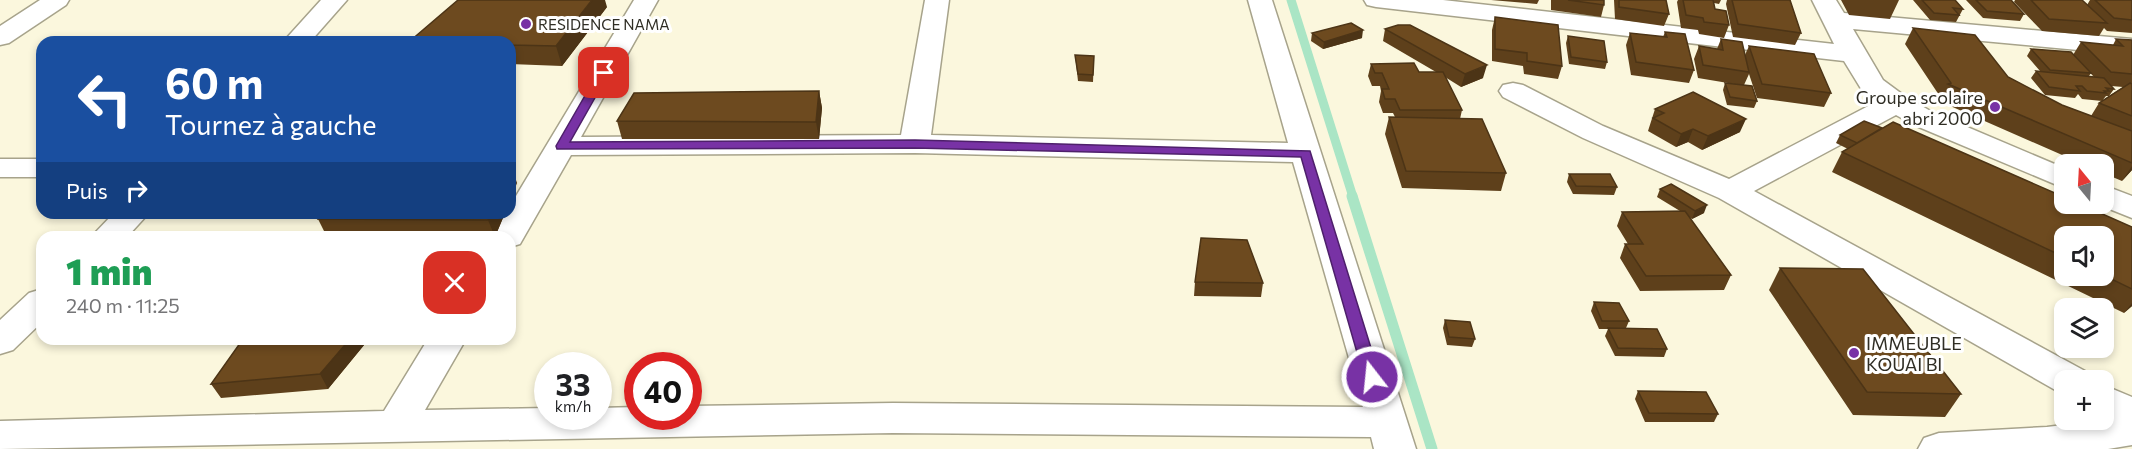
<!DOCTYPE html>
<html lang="fr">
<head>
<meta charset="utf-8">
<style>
	:root { --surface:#fff; --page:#f2f2f2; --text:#202124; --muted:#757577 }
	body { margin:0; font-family:Commissioner,sans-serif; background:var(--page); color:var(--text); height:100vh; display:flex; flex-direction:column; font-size:22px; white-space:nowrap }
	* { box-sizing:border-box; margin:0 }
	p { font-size:20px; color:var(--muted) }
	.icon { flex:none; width:33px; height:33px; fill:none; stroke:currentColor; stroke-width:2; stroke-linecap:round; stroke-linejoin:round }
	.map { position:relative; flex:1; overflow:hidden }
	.sheet { position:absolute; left:36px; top:231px; width:480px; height:114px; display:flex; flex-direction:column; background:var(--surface); border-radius:18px; box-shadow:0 3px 9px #0003 }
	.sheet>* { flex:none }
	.banner { position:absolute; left:36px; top:36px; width:480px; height:183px; border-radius:18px; box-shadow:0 3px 9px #0003; background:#1a4fa0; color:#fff; overflow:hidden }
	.needle { width:39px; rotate:342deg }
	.controls { position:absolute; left:2054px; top:154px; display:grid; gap:12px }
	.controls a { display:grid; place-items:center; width:60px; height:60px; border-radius:12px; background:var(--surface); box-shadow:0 3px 9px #0003; font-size:30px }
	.speed { position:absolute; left:534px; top:352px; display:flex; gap:12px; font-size:30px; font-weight:700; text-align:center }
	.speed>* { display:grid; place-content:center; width:78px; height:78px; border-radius:50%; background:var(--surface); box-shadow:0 3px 9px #0003; line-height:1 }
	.speed small { font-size:15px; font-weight:400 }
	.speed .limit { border:9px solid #d22; background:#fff; color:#111 }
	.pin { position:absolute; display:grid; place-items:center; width:51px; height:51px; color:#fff; margin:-26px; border-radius:12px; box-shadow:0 3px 9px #0006 }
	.me { position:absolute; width:66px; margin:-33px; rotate:344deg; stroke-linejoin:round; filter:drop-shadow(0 0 4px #0008) }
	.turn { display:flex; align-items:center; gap:21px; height:126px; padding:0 30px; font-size:27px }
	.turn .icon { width:78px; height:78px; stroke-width:2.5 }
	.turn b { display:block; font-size:42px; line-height:51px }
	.then { display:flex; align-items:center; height:57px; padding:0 30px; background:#0003; gap:12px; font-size:22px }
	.round { display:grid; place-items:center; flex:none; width:63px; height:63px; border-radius:18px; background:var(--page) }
	.summary { display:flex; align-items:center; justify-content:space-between; height:102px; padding:0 30px }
	h1 { font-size:36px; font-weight:800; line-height:45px; color:#1e9e55 }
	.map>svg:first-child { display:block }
</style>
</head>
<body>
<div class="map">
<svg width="2132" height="449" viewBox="0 0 2132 449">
	<rect width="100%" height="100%" fill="#fbf7dd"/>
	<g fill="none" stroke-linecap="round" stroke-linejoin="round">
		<!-- stream-far1 -->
		<path stroke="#aae5c5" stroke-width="9" d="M1291,0L1353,197"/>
		<!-- stream -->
		<path stroke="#aae5c5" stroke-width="11" d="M1352,196L1432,449"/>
		<!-- minor casing -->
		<g stroke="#a7a38b" stroke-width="3">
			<path id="minor" d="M40,0H69L66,5L9,43L0,45V26Z
				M321,0H347L310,42H283Z
				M634,0H658L581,137L901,135L925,0H949L931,135L1288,143L1248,0H1272L1416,449H1374L1371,437L893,433L0,449V421L384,411L428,339H466L425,410L548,408V417H598V408L638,407V417H688V406L893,403L1363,407L1293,162L915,153L571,155L520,244L510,247V237H491L506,213H510V206Z
				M1364,0H1443L1834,44L1812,0H1836L1844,13L2132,39V55L1853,29L1883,80L1906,97L1934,113L2064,168V188L1914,125L1896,115L1754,191L2085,371L2090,381H2064V393L2057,391L1719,198L1583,138L1503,97L1499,91L1503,85L1513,83L1523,85L1603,126L1729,179L1876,102L1863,92L1844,61L1376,7L1367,5Z
				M0,159H42V177H0Z
				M2103,185L2132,196V218L2097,204H2103Z
				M114,213H149L127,237H91Z
				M42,289V322L13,350L0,354V320L29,293Z
				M2103,385L2132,397V445L2108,449H1918L1924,438L1939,433L2047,427L2103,420L2106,419L2103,417Z"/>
		</g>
		<!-- minor -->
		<use href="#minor" fill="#fff" fill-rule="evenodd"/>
	</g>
	<!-- wall -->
	<path fill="#5e401b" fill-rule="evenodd" d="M1491,0H1539L1537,4Z
		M1551,0H1604V5L1601,17L1551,10Z
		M1614,0H1666L1669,14L1664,26L1615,19Z
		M1678,0H1721L1719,4L1714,3L1715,9L1729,25L1724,38L1699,34L1698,30L1681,28L1677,2Z
		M1727,0H1790L1801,33L1795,45L1733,37L1726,4Z
		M1841,0H1899L1890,19L1849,15Z
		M1913,0H1955L1963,9L1956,22L1930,20Z
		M1966,0H2011L2024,14L2020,21L1983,18Z
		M2015,0H2082L2087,5L2090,0H2132V33L2107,31L2104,28L2099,36L2042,31L2014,2Z
		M607,7L562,66L510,64V42H410V41Z
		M1495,17L1562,66L1558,79L1524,74L1523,66L1492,61V30Z
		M1913,28L2062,105L2091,116L2099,103L2109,96H2106L2102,101L2082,99L2078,94L2075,98L2045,95L2031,78L2036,71H2040L2027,56L2031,49L2091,73L2089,76L2094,77L2073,55L2081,42L2113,45L2116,39L2132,40V170L2122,181L2103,173V165H2085L1939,101L1941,98L1905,44ZM2111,86L2123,87L2109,96L2114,89Z
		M1385,29L1483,78L1461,87L1445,77L1462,110L1460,119L1506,173L1501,191L1402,188L1385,134L1389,117H1395L1393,113H1383L1379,102L1381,91L1380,86H1372L1368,76L1371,64L1419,72H1436L1383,41Z
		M1665,32L1694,70L1689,83L1631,75L1626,45L1630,33L1663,37Z
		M1312,33L1362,38L1323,49L1311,41Z
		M1568,36L1607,62L1605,69L1569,64L1566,43Z
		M1721,39L1745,55L1749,46L1831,93L1824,107L1757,98L1749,74L1744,85L1757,101L1754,108L1727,105L1723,90L1725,83L1740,85L1698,78L1694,59L1699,46L1717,49Z
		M1075,55L1094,56L1093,82L1078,81Z
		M819,91L822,108L819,139H622L617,121Z
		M1655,109L1740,132L1702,150L1688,142L1676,147L1648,131Z
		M1882,128L2132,227V306L2124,313L1832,172L1842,152L1848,149L1836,143L1840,135ZM2064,237H2103V276H2064Z
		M1569,174L1617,187L1614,195L1573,194L1567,182Z
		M1660,189L1704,213L1692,219L1689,217L1731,275L1724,290L1640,291L1620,258L1625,244H1628L1617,226L1622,212L1680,211L1657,197Z
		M505,213L495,237H327L318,219Z
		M1780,268L1961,394L1945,417L1853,415L1769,290Z
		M1195,282L1263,283L1261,297L1194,296Z
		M1594,302L1629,321L1626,328L1667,349L1664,357L1615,356L1605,336L1608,329H1599L1591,311Z
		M1445,320L1475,339L1472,347L1447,345L1443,328Z
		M243,339H369L328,389L221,398L211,384Z
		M1638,391L1718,414L1714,422H1645L1635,399Z"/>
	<!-- shaded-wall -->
	<path fill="#4c3416" d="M592,0H605L607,7L562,66L556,46Z
		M1363,30L1362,38L1323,49L1324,42Z
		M1487,65L1483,78L1461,87L1465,74Z
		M819,91L822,108L819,139L816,122Z
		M1746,119L1740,132L1702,150L1708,136Z
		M1693,129L1688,142L1676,147L1681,134Z
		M511,165L517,183L510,201V168Z
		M2132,166V170L2122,181Z
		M1707,205L1704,213L1692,219L1695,211Z
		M491,213H505L495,237L488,220Z
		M2132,303V306L2124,313Z
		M350,339H369L328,389L320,374Z"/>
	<!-- building -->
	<path fill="#6d4a1f" stroke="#4c3416" stroke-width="1.5" d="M458,0H592L556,46L510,45V42H441L410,41Z
		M1568,0H1604V5Z
		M1619,0H1666L1669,14L1619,7Z
		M1683,0H1713L1715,9L1726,11L1729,25L1704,22L1703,18L1686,15Z
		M1732,0H1790L1801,33L1738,24Z
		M1922,0H1955L1963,9L1953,8L1959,15L1934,13Z
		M1976,0H2011L2024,14L1987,11Z
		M2031,0H2082L2107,23L2049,19Z
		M2095,0H2132V20L2114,18Z
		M1495,17L1558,25L1562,66L1527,61V53L1495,49Z
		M1351,23L1363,30L1324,42L1312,33Z
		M1398,25H1410L1487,65L1465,74L1385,29Z
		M1913,28L1975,35L2008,77L2062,105L2132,131V163L1948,84L1951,83Z
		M1665,32L1685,34L1694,70L1636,62L1630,33L1667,37Z
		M1568,36L1604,41L1607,62L1571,57Z
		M1721,39L1742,42L1749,72L1703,65L1699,46L1723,50Z
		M2116,39L2132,40V74L2111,72L2081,42L2123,46Z
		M1749,46L1814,54L1831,93L1762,84Z
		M2031,49L2071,52L2091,73L2050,70Z
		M1075,55L1094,56L1093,75L1078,74Z
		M1414,63L1419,72H1443L1462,110H1400L1395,99H1385L1382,89H1389L1382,73H1375L1371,64Z
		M2036,71L2104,78L2114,89L2106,88L2109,91H2104L2106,93L2087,91L2082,86H2076L2080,91L2049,87Z
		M1725,83L1752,86L1757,101L1730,97Z
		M2130,83L2132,84V116L2099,103Z
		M819,91L816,122L617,121L634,93Z
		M1693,92L1746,119L1708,136L1693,129L1681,134L1653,118L1664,113L1655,109Z
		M1389,117L1482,119L1506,173L1406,171Z
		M1864,121L1882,128L1857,143L1840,135Z
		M1893,122L2064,197V204H2080L2132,227V289L2103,275V237H2064V257L1842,152Z
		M1569,174H1610L1617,187L1576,186Z
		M1671,184L1707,205L1695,211L1660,189Z
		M1685,211L1731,275L1646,276L1625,244H1643L1622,212Z
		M321,213H491L488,220L318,219Z
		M1201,238L1247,240L1263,283L1195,282Z
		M1780,268L1863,269L1961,394L1867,392Z
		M1594,302L1619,303L1629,321H1602Z
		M1445,320L1470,322L1475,339L1449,337Z
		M1608,328L1657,329L1667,349L1618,348Z
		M243,339H350L320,374L211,384Z
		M1638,391L1706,392L1718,414L1649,413Z"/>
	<!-- route -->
	<path fill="#7832a5" stroke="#4e206b" stroke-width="1.5" d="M604,69L609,73L570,142L915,140L1310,151L1380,377L1378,381H1367L1364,377L1301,157L915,148L557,149L556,146L598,73Z"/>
	<!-- markers -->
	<g fill="#7832a5" stroke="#fff" stroke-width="2">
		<circle cx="526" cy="24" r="6"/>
		<circle cx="1995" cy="107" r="6"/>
		<circle cx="1854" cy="353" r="6"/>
	</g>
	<g text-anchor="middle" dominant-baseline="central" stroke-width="6" stroke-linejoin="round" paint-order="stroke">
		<!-- far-poi labels -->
		<g font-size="15" fill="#2f2d24" stroke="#fff" text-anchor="start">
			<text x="538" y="24">RESIDENCE NAMA</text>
		</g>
		<!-- poi labels -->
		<g font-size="18" fill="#2f2d24" stroke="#fff" text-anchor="end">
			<text x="1983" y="97">Groupe scolaire<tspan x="1983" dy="21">abri 2000</tspan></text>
			<text x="1866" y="343" text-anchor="start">IMMEUBLE<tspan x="1866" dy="21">KOUAI BI</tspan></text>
		</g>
	</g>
</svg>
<div class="controls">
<a><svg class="needle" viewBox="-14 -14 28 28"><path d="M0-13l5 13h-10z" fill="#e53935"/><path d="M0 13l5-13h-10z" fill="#757577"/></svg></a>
<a><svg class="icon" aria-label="sound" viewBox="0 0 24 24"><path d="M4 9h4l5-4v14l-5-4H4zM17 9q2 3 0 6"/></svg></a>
<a><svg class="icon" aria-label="layers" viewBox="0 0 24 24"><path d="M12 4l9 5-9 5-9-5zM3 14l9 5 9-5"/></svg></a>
<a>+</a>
</div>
<div class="speed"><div>33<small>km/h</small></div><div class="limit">40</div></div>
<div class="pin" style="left:604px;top:73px;background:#d93025"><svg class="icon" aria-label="arrive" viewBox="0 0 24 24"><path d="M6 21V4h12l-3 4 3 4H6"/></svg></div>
<svg class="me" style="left:1372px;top:377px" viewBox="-20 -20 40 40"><circle r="17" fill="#7832a5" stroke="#fff" stroke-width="3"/><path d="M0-11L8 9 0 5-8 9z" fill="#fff"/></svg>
<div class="banner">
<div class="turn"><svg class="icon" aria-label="left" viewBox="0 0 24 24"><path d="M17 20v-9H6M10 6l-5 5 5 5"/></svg><div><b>60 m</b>Tournez à gauche</div></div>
<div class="then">Puis<svg class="icon" aria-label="right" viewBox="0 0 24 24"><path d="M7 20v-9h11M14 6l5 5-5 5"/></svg></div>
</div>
<section class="sheet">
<div class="summary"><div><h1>1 min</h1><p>240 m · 11:25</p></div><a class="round" style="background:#d93025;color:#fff"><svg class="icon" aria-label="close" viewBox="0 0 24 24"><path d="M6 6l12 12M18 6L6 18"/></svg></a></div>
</section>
</div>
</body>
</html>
